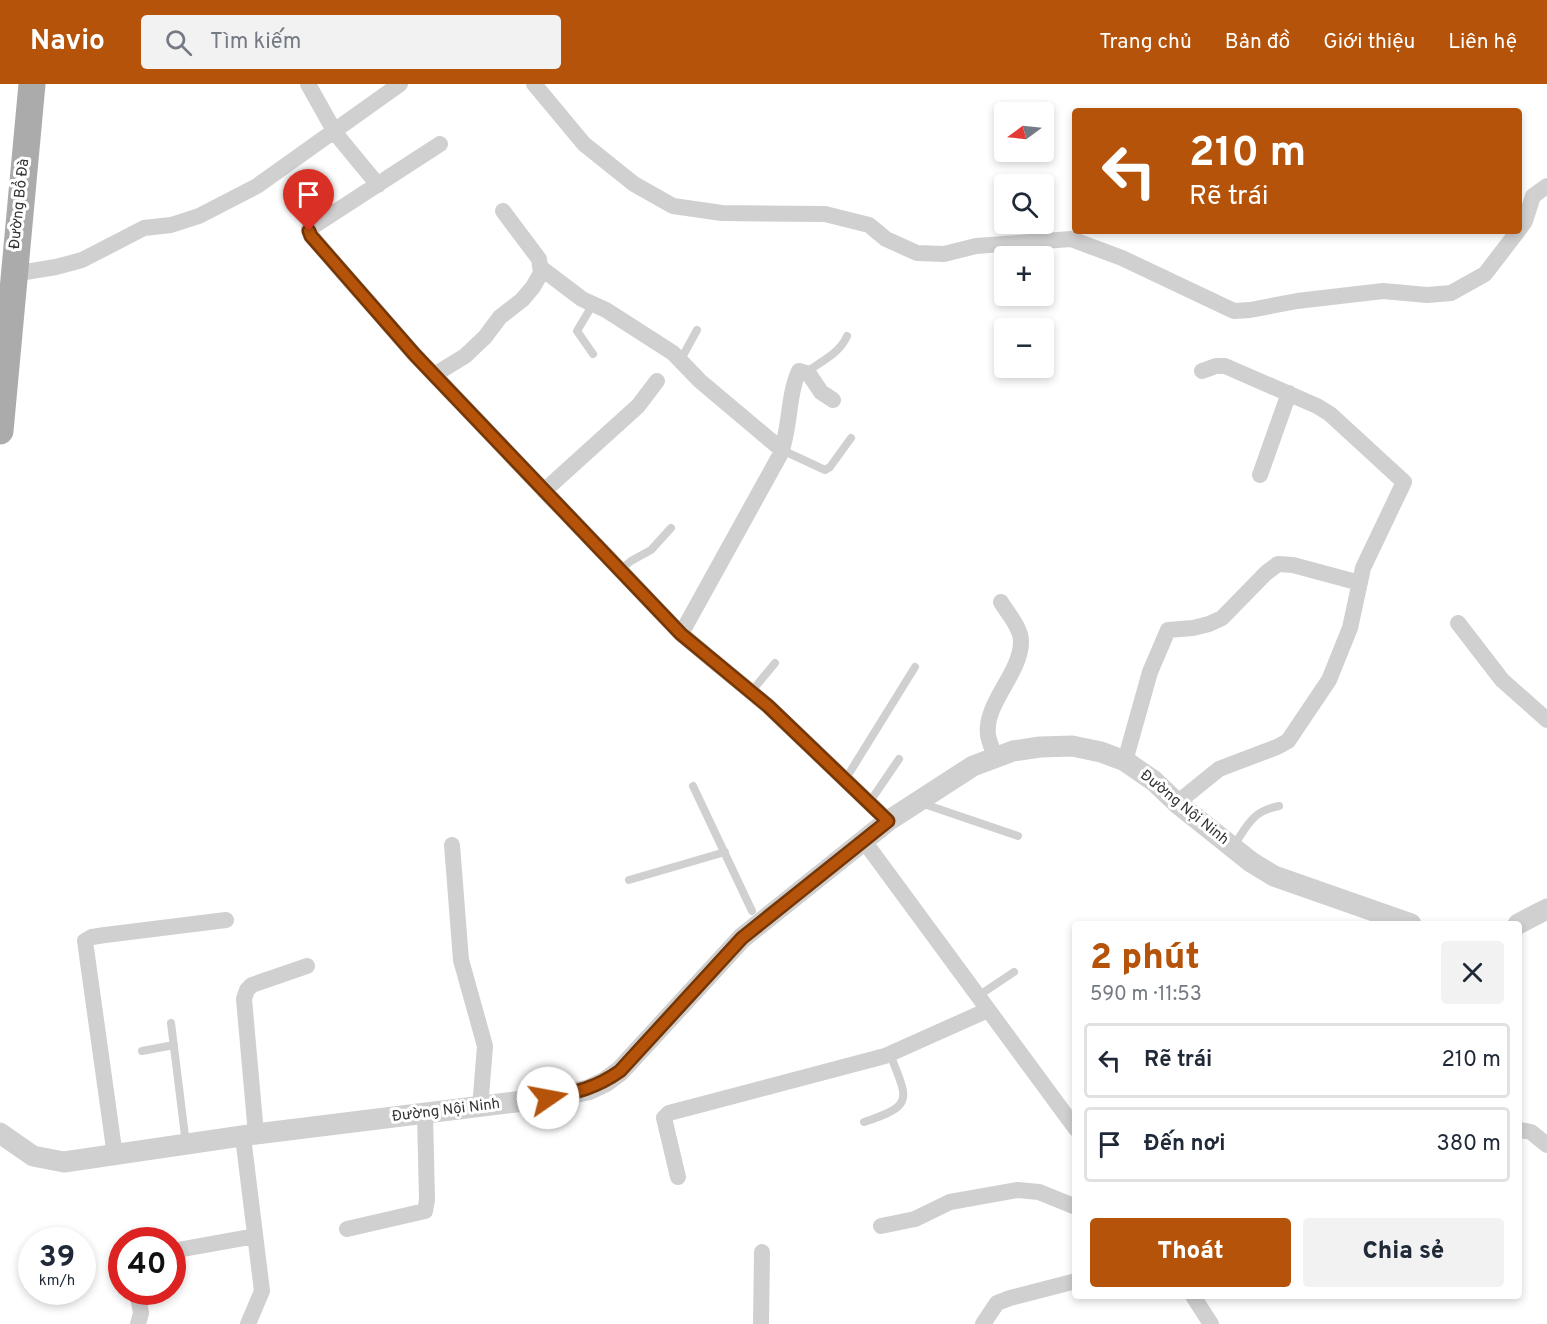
<!DOCTYPE html>
<html lang="vi">
<head>
<meta charset="utf-8">
<style>
	:root { --surface:#fff; --page:#f2f2f3; --text:#1f2937; --muted:#747a83; --line:#e0e1e3; --accent:#b45309 }
	body { margin:0; font-family:Overpass,sans-serif; background:var(--page); color:var(--text); height:100vh; display:flex; flex-direction:column; font-size:22px; white-space:nowrap }
	* { box-sizing:border-box; margin:0 }
	p { font-size:20px; color:var(--muted) }
	.icon { flex:none; width:33px; height:33px; fill:none; stroke:currentColor; stroke-width:2; stroke-linecap:round; stroke-linejoin:round }
	.map { position:relative; flex:1; overflow:hidden }
	.drawer { position:absolute; left:1072px; top:837px; width:450px; height:378px; display:flex; flex-direction:column; background:var(--surface); border-radius:6px; box-shadow:0 3px 9px #0003 }
	.drawer>* { flex:none }
	.banner { position:absolute; left:1072px; top:24px; width:450px; height:126px; border-radius:6px; box-shadow:0 3px 9px #0003; background:#b45309; color:#fff; overflow:hidden }
	.needle { width:39px; rotate:255deg }
	.buttons { position:absolute; left:994px; top:18px; display:grid; gap:12px }
	.buttons a { display:grid; place-items:center; width:60px; height:60px; border-radius:6px; background:var(--surface); box-shadow:0 3px 9px #0003; font-size:30px }
	.speed { position:absolute; left:18px; top:1143px; display:flex; gap:12px; font-size:30px; font-weight:700; text-align:center }
	.speed>* { display:grid; place-content:center; width:78px; height:78px; border-radius:50%; background:var(--surface); box-shadow:0 3px 9px #0003; line-height:1 }
	.speed small { font-size:15px; font-weight:400 }
	.speed .limit { border:9px solid #d22; background:#fff; color:#111 }
	.pin { position:absolute; display:grid; place-items:center; width:51px; height:51px; color:#fff; margin:-62px -26px; border-radius:50% 50% 50% 0; rotate:-45deg; box-shadow:0 0 6px #0007 }
	.pin .icon { rotate:45deg }
	.me { position:absolute; width:66px; margin:-33px; rotate:78deg; stroke-linejoin:round; filter:drop-shadow(0 0 4px #0008) }
	.turn { display:flex; align-items:center; gap:21px; height:126px; padding:0 18px; font-size:27px }
	.turn .icon { width:78px; height:78px; stroke-width:2.5 }
	.turn b { display:block; font-size:42px; line-height:51px }
	.round { display:grid; place-items:center; flex:none; width:63px; height:63px; border-radius:6px; background:var(--page) }
	.headline { display:flex; align-items:center; justify-content:space-between; height:102px; padding:0 18px }
	h1 { font-size:36px; font-weight:800; line-height:45px; color:var(--accent) }
	.cta { display:flex; gap:12px; margin-top:auto; padding:12px 18px }
	.cta a { flex:1; height:69px; border-radius:6px; background:var(--accent); color:#fff; font-size:24px; font-weight:800; line-height:69px; text-align:center }
	.cta a+a { background:var(--page); color:var(--text) }
	ul { padding:0; list-style:none }
	li { display:flex; align-items:center; gap:18px; height:75px; margin:0 12px 9px; padding:0 6px; border:3px solid var(--line); border-radius:6px }
	li div { flex:1 }
	li b { display:block; font-size:22px }
	li em { font-style:normal }
	header { display:flex; align-items:center; gap:36px; box-sizing:border-box; height:84px; padding:0 30px; background:var(--accent); color:#fff }
	header strong { font-size:28px }
	nav { display:flex; gap:33px; margin-inline-start:auto; font-size:21px }
	.search { width:420px; height:54px; background:var(--page); display:flex; align-items:center; gap:15px; box-sizing:border-box; padding:0 21px; border-radius:6px; color:var(--muted); font-size:22px }
	.map>svg:first-child { display:block }
</style>
</head>
<body>
<header>
<strong>Navio</strong>
<div class="search"><svg class="icon" aria-label="search" viewBox="0 0 24 24"><circle cx="10" cy="10" r="6"/><path d="M15 15l6 6"/></svg>Tìm kiếm</div>
<nav><a>Trang chủ</a><a>Bản đồ</a><a>Giới thiệu</a><a>Liên hệ</a></nav>
</header>
<div class="map">
<svg width="1547" height="1240" viewBox="0 0 1547 1240">
	<rect width="100%" height="100%" fill="#fff"/>
	<g fill="none" stroke-linecap="round" stroke-linejoin="round">
		<!-- service -->
		<path stroke="#d0d0d0" stroke-width="8" d="M593,270L577,247L593,220
			M680,277L697,246
			M806,288C821,278 840,269 847,252
			M782,366L825,386L830,383L851,354
			M620,486L631,477L651,466L671,444
			M751,608L775,579
			M845,696L915,583
			M693,702L752,827
			M869,719L899,675
			M921,719L1018,752
			M1233,763C1247,742 1252,727 1279,722
			M629,796L725,768
			M978,912L1014,888
			M171,939L186,1060
			M142,967L174,961
			M864,1038C916,1021 907,1015 890,970"/>
		<!-- minor -->
		<path stroke="#d0d0d0" stroke-width="16" d="M308,0L336,50L378,101
			M534,0L584,60L634,100L673,122L722,129L825,130L869,141L886,155L917,169L944,170L976,162L1071,155L1122,174L1234,227L1250,226L1297,217L1383,207L1427,211L1451,209L1485,190L1518,147
			M440,60L309,145L311,152L415,271L681,550L768,622L888,737
			M1520,144L1525,137L1533,112L1547,102
			M541,184L582,215L606,226L673,269L700,297L782,366
			M13,190L56,183L82,176L144,144L171,141L199,132L257,102L400,0
			M434,291L465,272L485,253L500,233L522,216L533,203L541,189L539,175L503,127
			M1260,391L1289,309
			M544,407L638,322L657,297
			M1458,539L1502,596L1547,636
			M681,550L780,371C791,344 787,313 799,287L809,290L821,308L833,316
			M995,673C993,666 989,658 988,651C984,620 1020,590 1021,559C1022,545 1008,530 1001,518
			M1125,677L1150,588L1168,546L1193,544L1209,540L1222,534L1266,489L1278,480L1293,481L1360,499
			M1177,719L1219,685L1277,663L1288,657L1329,596L1350,544L1363,484L1404,398L1330,330L1317,322L1225,282H1216L1202,287
			M864,757L1076,1045
			M452,761L461,876L485,962L480,1024
			M1520,1046L1531,1048L1547,1061
			M256,1050L244,915L247,906L252,901L307,882
			M243,1053L262,1207L248,1240
			M115,1072L85,857L92,853L105,851L226,836
			M678,1093L664,1034L669,1029L885,972L988,926
			M881,1142L915,1135L950,1118L1018,1106L1039,1108L1076,1123
			M347,1145L425,1127L427,1116L425,1030
			M172,1167L255,1152
			M137,1208L141,1229L138,1240
			M1193,1212L1211,1240
			M761,1240L762,1168
			M983,1240L997,1219L1010,1214L1076,1197"/>
		<!-- tertiary -->
		<path stroke="#d0d0d0" stroke-width="21" d="M1518,840L1547,825
			M0,1049L33,1072L64,1078L256,1050L548,1014L588,1006L605,998L620,987L742,854L888,737L973,682L1013,667L1040,663L1072,662L1101,668L1125,677L1154,697L1177,719L1251,778L1274,792L1411,840"/>
		<!-- primary -->
		<path stroke="#ababab" stroke-width="27" d="M0,347L32,0"/>
	</g>
	<g fill="none" stroke-linecap="round" stroke-linejoin="round">
		<!-- route casing -->
		<g stroke="#753606" stroke-width="15">
			<path id="route" d="M309,147L311,152L415,271L681,550L768,622L888,737L742,854L620,987C596,1004 577,1008 548,1014"/>
		</g>
		<!-- route -->
		<use href="#route" stroke="#b45309" stroke-width="10"/>
	</g>
	<g text-anchor="middle" dominant-baseline="central" stroke-width="6" stroke-linejoin="round" paint-order="stroke">
		<!-- street labels -->
		<g font-size="15" fill="#333" stroke="#fff">
			<text transform="translate(20 120) rotate(-84)">Đường Bổ Đà</text>
			<text transform="translate(1184 724) rotate(39)">Đường Nội Ninh</text>
			<text transform="translate(446 1027) rotate(-7)">Đường Nội Ninh</text>
		</g>
	</g>
</svg>
<div class="buttons">
<a><svg class="needle" viewBox="-14 -14 28 28"><path d="M0-13l5 13h-10z" fill="#e53935"/><path d="M0 13l5-13h-10z" fill="#747a83"/></svg></a>
<a><svg class="icon" aria-label="search" viewBox="0 0 24 24"><circle cx="10" cy="10" r="6"/><path d="M15 15l6 6"/></svg></a>
<a>+</a>
<a>−</a>
</div>
<div class="speed"><div>39<small>km/h</small></div><div class="limit">40</div></div>
<div class="pin" style="left:309px;top:147px;background:#d93025"><svg class="icon" aria-label="arrive" viewBox="0 0 24 24"><path d="M6 21V4h12l-3 4 3 4H6"/></svg></div>
<svg class="me" style="left:548px;top:1014px" viewBox="-20 -20 40 40"><circle r="19" fill="#fff"/><path d="M0-13L10 11 0 6-10 11z" fill="#b45309"/></svg>
<div class="banner">
<div class="turn"><svg class="icon" aria-label="left" viewBox="0 0 24 24"><path d="M17 20v-9H6M10 6l-5 5 5 5"/></svg><div><b>210 m</b>Rẽ trái</div></div>
</div>
<section class="drawer">
<div class="headline"><div><h1>2 phút</h1><p>590 m · 11:53</p></div><a class="round"><svg class="icon" aria-label="close" viewBox="0 0 24 24"><path d="M6 6l12 12M18 6L6 18"/></svg></a></div>
<ul>
<li><svg class="icon" aria-label="left" viewBox="0 0 24 24"><path d="M17 20v-9H6M10 6l-5 5 5 5"/></svg><div><b>Rẽ trái</b></div><em>210 m</em></li>
<li><svg class="icon" aria-label="arrive" viewBox="0 0 24 24"><path d="M6 21V4h12l-3 4 3 4H6"/></svg><div><b>Đến nơi</b></div><em>380 m</em></li>
</ul>
<div class="cta"><a>Thoát</a><a>Chia sẻ</a></div>
</section>
</div>
</body>
</html>
